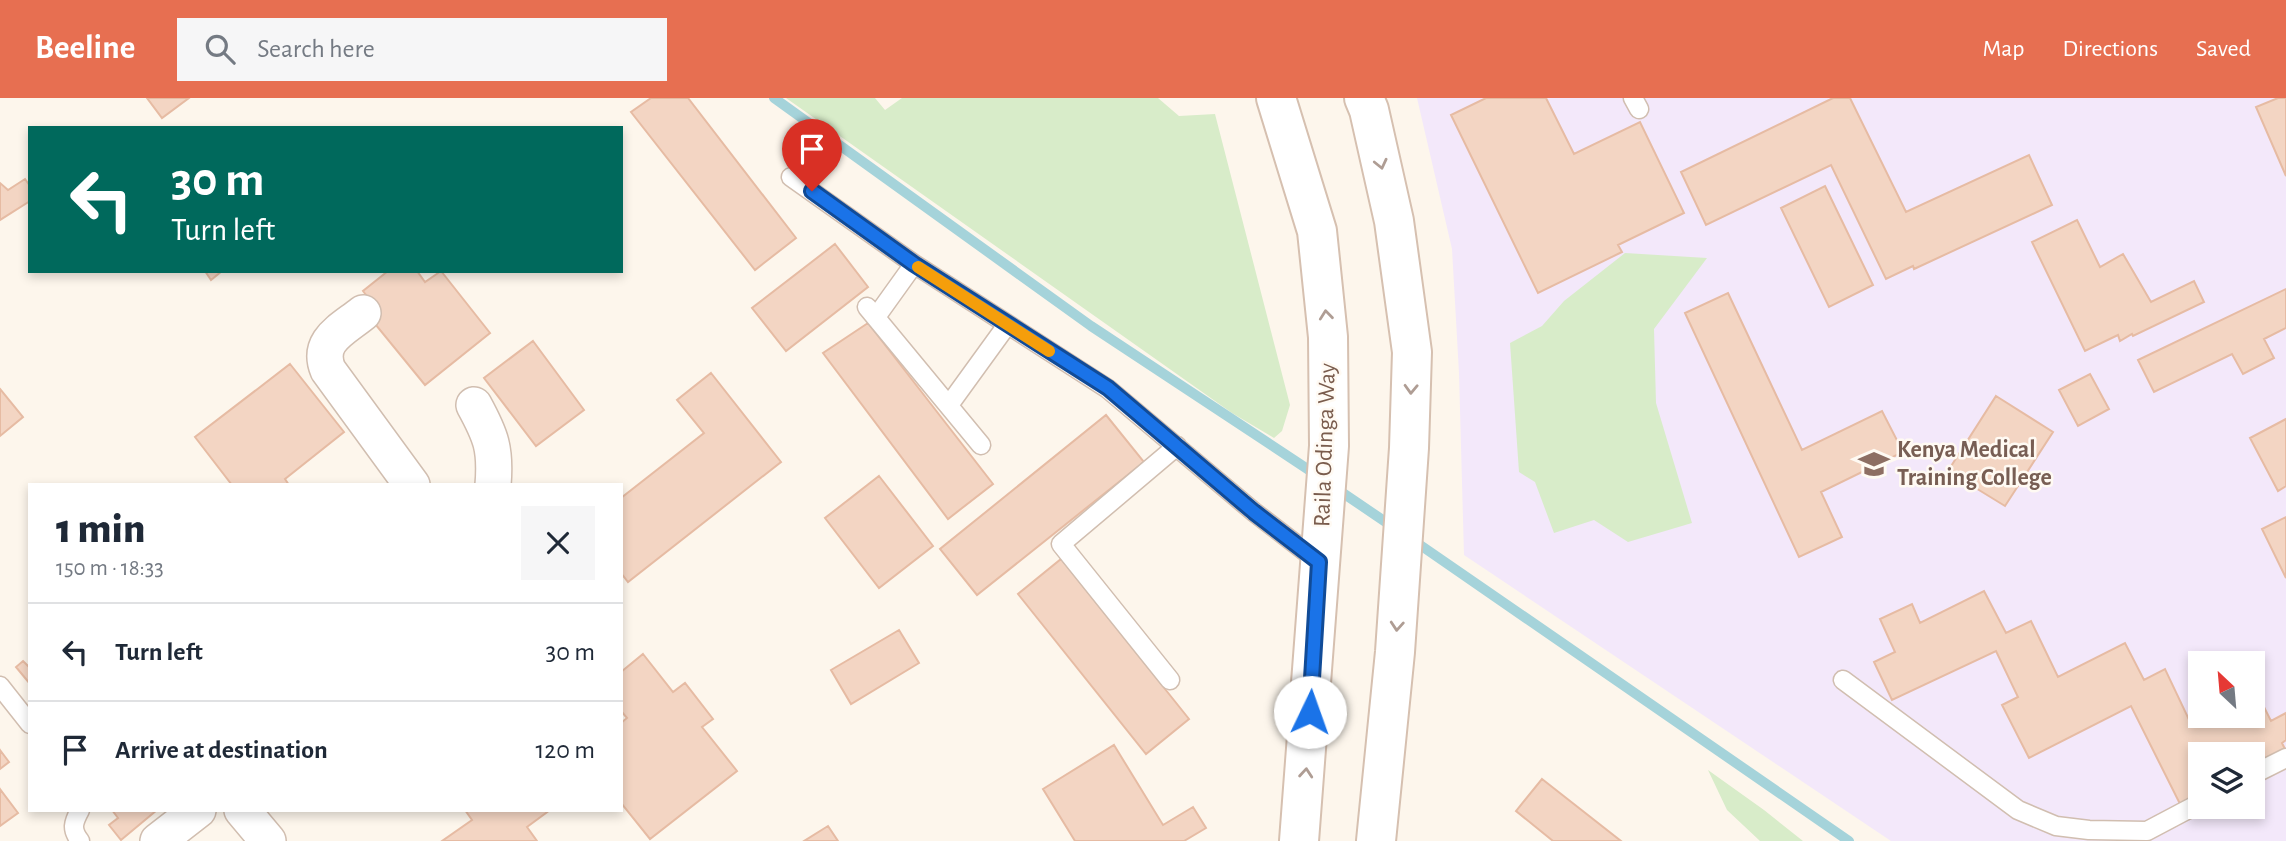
<!DOCTYPE html>
<html lang="en">
<head>
<meta charset="utf-8">
<style>
	:root { --surface:#fff; --page:#f6f6f7; --text:#1f2937; --muted:#747a83; --line:#e0e1e3; --accent:#e76f51 }
	body { margin:0; font-family:"Alegreya Sans",sans-serif; background:var(--page); color:var(--text); height:100vh; display:flex; flex-direction:column; font-size:26px; white-space:nowrap }
	* { box-sizing:border-box; margin:0 }
	p { font-size:23px; color:var(--muted) }
	.icon { flex:none; width:38px; height:38px; fill:none; stroke:currentColor; stroke-width:2; stroke-linecap:round; stroke-linejoin:round }
	.map { position:relative; flex:1; overflow:hidden }
	.side { position:absolute; left:28px; top:385px; width:595px; height:329px; display:flex; flex-direction:column; background:var(--surface); border-radius:0px; box-shadow:0 4px 10px #0003 }
	.side>* { flex:none }
	.top-card { position:absolute; left:28px; top:28px; width:595px; height:147px; border-radius:0px; box-shadow:0 4px 10px #0003; background:#00695c; color:#fff; overflow:hidden }
	.needle { width:46px; rotate:334deg }
	.fabs { position:absolute; left:2188px; top:553px; display:grid; gap:14px }
	.fabs a { display:grid; place-items:center; width:77px; height:77px; border-radius:0px; background:var(--surface); box-shadow:0 4px 10px #0003; font-size:35px }
	.pin { position:absolute; display:grid; place-items:center; width:60px; height:60px; color:#fff; margin:-72px -30px; border-radius:50% 50% 50% 0; rotate:-45deg; box-shadow:0 0 7px #0007 }
	.pin .icon { rotate:45deg }
	.me { position:absolute; width:77px; margin:-38px; rotate:3deg; stroke-linejoin:round; filter:drop-shadow(0 0 5px #0008) }
	.turn { display:flex; align-items:center; gap:24px; height:147px; padding:0 28px; font-size:32px }
	.turn .icon { width:91px; height:91px; stroke-width:2.5 }
	.turn b { display:block; font-size:49px; line-height:60px }
	.round { display:grid; place-items:center; flex:none; width:74px; height:74px; border-radius:0px; background:var(--page) }
	.overview { display:flex; align-items:center; justify-content:space-between; height:119px; padding:0 28px }
	h1 { font-size:42px; font-weight:800; line-height:52px }
	ul { padding:0; list-style:none }
	li { display:flex; align-items:center; gap:21px; height:98px; padding:0 28px; border-top:2px solid var(--line) }
	li div { flex:1 }
	li b { display:block; font-size:26px }
	li em { font-style:normal }
	header { display:flex; align-items:center; gap:42px; box-sizing:border-box; height:98px; padding:0 35px; background:var(--accent); color:#fff }
	header strong { font-size:33px }
	nav { display:flex; gap:38px; margin-inline-start:auto; font-size:24px }
	.search { width:490px; height:63px; background:var(--page); display:flex; align-items:center; gap:18px; box-sizing:border-box; padding:0 24px; border-radius:0px; color:var(--muted); font-size:26px }
	.map>svg:first-child { display:block }
</style>
</head>
<body>
<header>
<strong>Beeline</strong>
<div class="search"><svg class="icon" aria-label="search" viewBox="0 0 24 24"><circle cx="10" cy="10" r="6"/><path d="M15 15l6 6"/></svg>Search here</div>
<nav><a>Map</a><a>Directions</a><a>Saved</a></nav>
</header>
<div class="map">
<svg width="2286" height="743" viewBox="0 0 2286 743">
	<rect width="100%" height="100%" fill="#fdf6ec"/>
	<!-- education -->
	<path fill="#f3e8fa" fill-rule="evenodd" d="M1417,0H2286V743H1891L1464,457L1459,275L1452,151ZM2200,565H2252V618H2200ZM2200,656H2252V709H2200Z"/>
	<!-- green -->
	<path fill="#d8ecc9" d="M786,0H875L885,12L902,0H1158L1179,18L1215,16L1290,307L1282,333L1274,340L1232,315Z
		M1625,155L1707,160L1654,231L1656,305L1692,425L1628,444L1594,422L1554,435L1535,384L1519,374L1510,245L1542,228L1564,203Z
		M1708,672L1764,712L1803,743H1760L1727,712Z"/>
	<g fill="none" stroke-linecap="round" stroke-linejoin="round">
		<!-- stream -->
		<path stroke="#a5d3da" stroke-width="10" d="M774,0L1091,228L1318,378
			M1334,389L1396,431
			M1410,440L1849,743"/>
	</g>
	<!-- building -->
	<path fill="#f3d5c3" stroke="#e6bba3" stroke-width="2" d="M147,0H189L162,20Z
		M651,0H688L796,140L755,172L631,14Z
		M1486,0H1546L1574,56L1640,24L1684,115L1618,147L1622,154L1538,195L1451,17Z
		M1833,0H1850L1906,114L2029,57L2052,107L1914,171L1913,168L1886,181L1831,67L1706,127L1681,74Z
		M2278,0H2286V78L2256,9Z
		M25,81L30,88V103L0,122V85L8,92Z
		M1825,88L1873,187L1829,209L1781,110Z
		M2077,122L2100,169L2123,156L2151,204L2194,183L2204,204L2133,238L2132,236L2120,243L2118,237L2085,253L2032,144Z
		M835,146L868,189L786,253L752,210Z
		M205,173H222L211,182Z
		M388,173H417L425,184L441,173L490,235L425,287L371,221L380,215L363,193Z
		M2286,191V230L2264,241L2274,260L2243,276L2232,256L2154,294L2138,262Z
		M1728,195L1802,352L1882,313L1903,354L1821,394L1842,439L1799,459L1685,215Z
		M868,225L993,386L948,421L823,255Z
		M533,243L584,312L536,348L484,280Z
		M290,266L344,334L285,381L289,387H232L195,339Z
		M711,275L781,364L628,484L621,475V400L704,335L677,302Z
		M2090,276L2109,311L2078,328L2059,292Z
		M0,291L23,319L0,338Z
		M1996,298L2053,334L2005,408L1948,373Z
		M1106,317L1144,364L977,497L940,451Z
		M2286,321V388L2278,393L2250,340Z
		M879,378L933,448L879,490L825,420Z
		M2286,419V480L2262,431Z
		M1061,461L1189,621L1146,656L1018,496Z
		M1984,493L2006,535L2031,523L2058,579L2125,545L2144,582L2165,571L2191,626L2207,618H2252V595L2256,593L2271,623L2286,615V642L2282,645L2286,653L2252,672V656H2200V698L2181,708L2131,608L2029,660L2002,607L2018,599L1996,553L1892,602L1874,564L1895,554L1880,521L1912,506L1920,525Z
		M899,532L919,565L851,606L831,572Z
		M643,556L673,594L685,585L713,621L702,629L737,673L650,741L621,705V625L627,620L621,613V574Z
		M23,563L30,570V586L16,569Z
		M1114,647L1163,727L1193,709L1206,730L1184,743H1075L1043,691Z
		M0,652L9,664L0,671Z
		M1542,681L1621,743H1553L1516,713Z
		M0,691L18,715L0,728Z
		M112,712H157L121,742L109,727L118,720Z
		M465,712H550L527,729L537,743H442L472,722Z
		M828,728L838,743H804Z"/>
	<g fill="none" stroke-linecap="round" stroke-linejoin="round">
		<!-- service casing -->
		<g stroke="#d1beb0" stroke-width="21">
			<path id="service" d="M1633,0L1639,11
				M791,79L914,166L1108,291L1254,414L1319,464
				M867,209L981,347
				M876,219L914,166
				M949,307L1007,227
				M1170,582L1061,446L1177,348
				M1843,582L2018,712L2056,728L2089,732L2147,733L2200,705
				M0,588L30,626
				M2252,677L2286,660
				M80,712C73,725 71,731 80,743"/>
		</g>
		<!-- minor casing -->
		<g stroke="#d1beb0" stroke-width="38">
			<path id="minor" d="M363,215C342,232 316,243 328,272L412,387
				M474,307C491,338 496,351 493,387
				M242,712L268,743
				M158,743L198,712"/>
		</g>
		<!-- secondary casing -->
		<g stroke="#d6c0b0" stroke-width="42">
			<path id="secondary" d="M1276,0L1317,133L1328,239L1329,348L1299,743
				M1364,0L1369,12L1394,123L1412,254L1409,350L1395,554L1376,743"/>
		</g>
		<!-- service -->
		<use href="#service" stroke="#fff" stroke-width="18"/>
		<!-- minor -->
		<use href="#minor" stroke="#fff" stroke-width="35"/>
		<!-- secondary -->
		<use href="#secondary" stroke="#fff" stroke-width="38"/>
	</g>
	<!-- one-way arrows -->
	<defs><path id="oneway-chevron" d="M-2-3.5L2.5 0L-2 3.5" fill="none" stroke-width="1.6" stroke-linecap="round" stroke-linejoin="round" transform="scale(1.75)"/></defs>
	<g stroke="#af9d94">
		<use href="#oneway-chevron" transform="translate(1381 66) rotate(77)"/>
		<use href="#oneway-chevron" transform="translate(1326 217) rotate(-96)"/>
		<use href="#oneway-chevron" transform="translate(1411 291) rotate(92)"/>
		<use href="#oneway-chevron" transform="translate(1397 528) rotate(94)"/>
		<use href="#oneway-chevron" transform="translate(1306 675) rotate(-85)"/>
	</g>
	<g fill="none" stroke-linecap="round" stroke-linejoin="round">
		<!-- route casing -->
		<g stroke="#114b97" stroke-width="18">
			<path id="route" d="M812,93L914,166L1108,290L1254,414L1319,464L1310,614"/>
		</g>
		<!-- route -->
		<use href="#route" stroke="#1a73e8" stroke-width="12"/>
		<!-- slow -->
		<path stroke="#f59e0b" stroke-width="12" d="M918,169L1049,253"/>
	</g>
	<!-- icons -->
	<defs>
		<g id="university-bare" transform="scale(2.415)"><path d="M0-5L7-2L0 1L-7-2ZM-4 1L0 2.5L4 1V4Q0 6-4 4Z" fill="#8d6e63" stroke="#fffaf3" stroke-width="2.5" paint-order="stroke"/></g>
	</defs>
	<g fill-rule="evenodd">
		<use href="#university-bare" x="1874" y="366"/>
	</g>
	<g text-anchor="middle" dominant-baseline="central" stroke-width="5" stroke-linejoin="round" paint-order="stroke">
		<!-- street labels -->
		<g font-size="24" fill="#7a5c4d" stroke="#fffaf3">
			<text transform="translate(1325 347) rotate(-88)">Raila Odinga Way</text>
		</g>
		<!-- education labels -->
		<g font-size="24" font-weight="bold" fill="#785e54" stroke="#fffaf3" text-anchor="start">
			<text x="1897" y="352">Kenya Medical<tspan x="1897" dy="28">Training College</tspan></text>
		</g>
	</g>
</svg>
<div class="fabs">
<a><svg class="needle" viewBox="-14 -14 28 28"><path d="M0-13l5 13h-10z" fill="#e53935"/><path d="M0 13l5-13h-10z" fill="#747a83"/></svg></a>
<a><svg class="icon" aria-label="layers" viewBox="0 0 24 24"><path d="M12 4l9 5-9 5-9-5zM3 14l9 5 9-5"/></svg></a>
</div>
<div class="pin" style="left:812px;top:93px;background:#d93025"><svg class="icon" aria-label="arrive" viewBox="0 0 24 24"><path d="M6 21V4h12l-3 4 3 4H6"/></svg></div>
<svg class="me" style="left:1310px;top:614px" viewBox="-20 -20 40 40"><circle r="19" fill="#fff"/><path d="M0-13L10 11 0 6-10 11z" fill="#1a73e8"/></svg>
<div class="top-card">
<div class="turn"><svg class="icon" aria-label="left" viewBox="0 0 24 24"><path d="M17 20v-9H6M10 6l-5 5 5 5"/></svg><div><b>30 m</b>Turn left</div></div>
</div>
<section class="side">
<div class="overview"><div><h1>1 min</h1><p>150 m · 18:33</p></div><a class="round"><svg class="icon" aria-label="close" viewBox="0 0 24 24"><path d="M6 6l12 12M18 6L6 18"/></svg></a></div>
<ul>
<li><svg class="icon" aria-label="left" viewBox="0 0 24 24"><path d="M17 20v-9H6M10 6l-5 5 5 5"/></svg><div><b>Turn left</b></div><em>30 m</em></li>
<li><svg class="icon" aria-label="arrive" viewBox="0 0 24 24"><path d="M6 21V4h12l-3 4 3 4H6"/></svg><div><b>Arrive at destination</b></div><em>120 m</em></li>
</ul>
</section>
</div>
</body>
</html>
